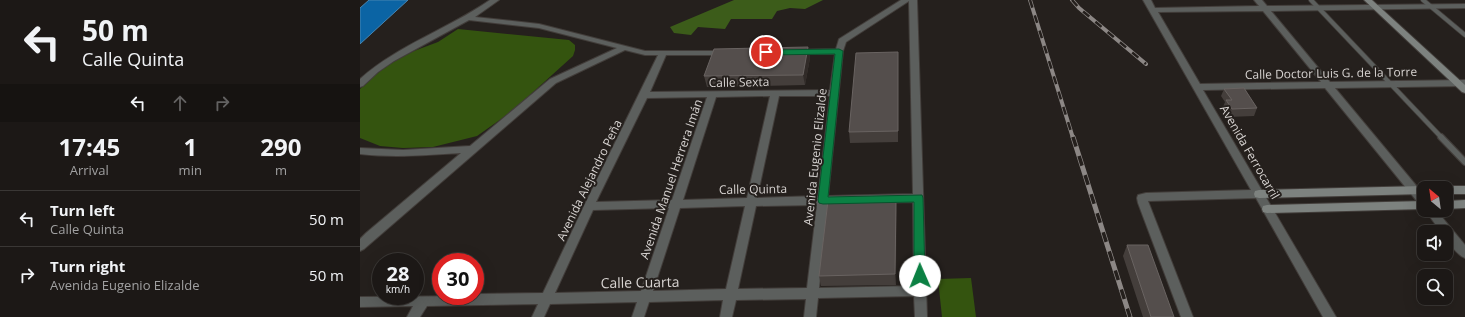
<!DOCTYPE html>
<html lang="en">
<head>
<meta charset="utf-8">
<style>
	:root { --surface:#1c1816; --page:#25211f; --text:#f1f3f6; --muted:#a0a0a1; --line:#3a3735 }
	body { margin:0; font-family:"Open Sans",sans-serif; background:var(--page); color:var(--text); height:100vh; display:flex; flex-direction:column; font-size:15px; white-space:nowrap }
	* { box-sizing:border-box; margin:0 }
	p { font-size:13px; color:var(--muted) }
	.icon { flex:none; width:22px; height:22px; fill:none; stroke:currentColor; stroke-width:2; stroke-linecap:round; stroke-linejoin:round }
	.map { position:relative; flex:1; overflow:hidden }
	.panel { display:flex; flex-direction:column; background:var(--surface); width:360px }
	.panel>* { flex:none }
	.guide { background:#1c1816; color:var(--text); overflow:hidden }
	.needle { width:26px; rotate:331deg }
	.buttons { position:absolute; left:1057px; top:181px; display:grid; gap:8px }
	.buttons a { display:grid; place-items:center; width:36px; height:36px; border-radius:8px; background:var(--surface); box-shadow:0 4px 16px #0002,0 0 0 1px var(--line); font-size:20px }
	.speed { position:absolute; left:12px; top:253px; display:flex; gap:8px; font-size:20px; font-weight:700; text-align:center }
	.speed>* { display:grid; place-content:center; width:52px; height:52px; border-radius:50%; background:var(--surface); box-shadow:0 4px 16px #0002,0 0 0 1px var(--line); line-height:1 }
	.speed small { font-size:10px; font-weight:400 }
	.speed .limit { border:6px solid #d22; background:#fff; color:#111 }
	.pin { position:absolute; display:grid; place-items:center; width:34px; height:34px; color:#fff; margin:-17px; border:2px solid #fff; border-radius:50%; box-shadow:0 1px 4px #0007 }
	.me { position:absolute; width:44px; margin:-22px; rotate:359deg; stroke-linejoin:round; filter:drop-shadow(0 0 3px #0008) }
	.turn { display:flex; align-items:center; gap:14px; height:84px; padding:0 16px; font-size:18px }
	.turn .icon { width:52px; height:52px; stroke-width:2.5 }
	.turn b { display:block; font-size:28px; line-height:34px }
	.lanes { display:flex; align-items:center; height:38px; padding:0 16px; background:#0003; justify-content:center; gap:20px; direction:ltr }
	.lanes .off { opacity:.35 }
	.eta { display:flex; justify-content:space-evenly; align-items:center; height:68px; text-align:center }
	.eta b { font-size:24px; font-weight:700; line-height:28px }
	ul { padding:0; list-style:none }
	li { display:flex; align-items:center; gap:12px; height:56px; padding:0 16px; border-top:1px solid var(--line) }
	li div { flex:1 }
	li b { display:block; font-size:15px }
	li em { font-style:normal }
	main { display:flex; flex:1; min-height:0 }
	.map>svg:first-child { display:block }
</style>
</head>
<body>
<main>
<section class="panel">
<div class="guide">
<div class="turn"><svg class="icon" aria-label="left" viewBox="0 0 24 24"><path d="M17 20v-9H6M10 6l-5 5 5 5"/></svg><div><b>50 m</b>Calle Quinta</div></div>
<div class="lanes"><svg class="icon" aria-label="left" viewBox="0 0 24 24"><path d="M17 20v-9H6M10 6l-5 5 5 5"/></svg><svg class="icon off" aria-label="ahead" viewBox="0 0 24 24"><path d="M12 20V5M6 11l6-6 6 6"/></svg><svg class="icon off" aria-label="right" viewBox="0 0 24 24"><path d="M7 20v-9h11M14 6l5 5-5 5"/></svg></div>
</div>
<div class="eta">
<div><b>17:45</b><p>Arrival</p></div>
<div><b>1</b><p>min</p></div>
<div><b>290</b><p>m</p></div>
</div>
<ul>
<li><svg class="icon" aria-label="left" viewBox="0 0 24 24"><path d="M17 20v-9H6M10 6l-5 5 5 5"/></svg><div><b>Turn left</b><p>Calle Quinta</p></div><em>50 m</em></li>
<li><svg class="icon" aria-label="right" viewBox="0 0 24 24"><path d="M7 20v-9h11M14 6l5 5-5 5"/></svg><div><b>Turn right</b><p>Avenida Eugenio Elizalde</p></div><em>50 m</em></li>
</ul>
</section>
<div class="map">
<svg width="1105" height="317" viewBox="0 0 1105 317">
	<rect width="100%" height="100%" fill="#25201d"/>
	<!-- green -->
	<path fill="#34540f" d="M98,29L209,40L215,45V50L213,56L151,112L117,136L73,147L43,148L20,146L0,138V89L11,78L31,63L54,51L78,42Z
		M611,278L616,317H582L578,279Z"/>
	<!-- forest -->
	<path fill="#3c5c1a" d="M374,0H463L445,9L430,8L417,11L412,19H371L365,29L338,27L331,35L314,33L310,27Z"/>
	<!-- water -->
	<path fill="#0b64a4" stroke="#4886b2" d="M9,0H48L0,44V8Z"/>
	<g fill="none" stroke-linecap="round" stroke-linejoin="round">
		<!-- lane-far1 casing -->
		<g stroke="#423d3a" stroke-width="5.5">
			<path id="lane-far1" d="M951,0L1082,138
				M1063,0L1105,35"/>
		</g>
		<!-- lane casing -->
		<g stroke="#423d3a" stroke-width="8">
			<path id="lane" d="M1081,137L1105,162"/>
		</g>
		<!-- street casing -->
		<g stroke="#423d3a" stroke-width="2">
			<path id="street" d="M130,0H139L115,17L179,24L285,51H365L369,53L365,55H306L290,92L470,90L475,54H435L431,52L432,50L476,49L479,39L541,0H557L567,317H555L554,296L458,298L456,317H444L446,299L376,300L372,317H360L363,300L289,302L284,317H272L277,302L190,304L184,317H172L178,304L67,306L60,317H47L53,306L0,307V297L115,296V294L183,293L224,206L298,55H285L265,50L196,83L4,249L0,251V239L6,233L101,153C67,155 34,158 0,154V148L43,150L110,146L190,79L257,48L179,28L109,20L34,61L18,72L3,86L0,87V79C38,45 88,29 130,0ZM549,1L553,194L468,196L483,51L486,42ZM410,96L387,198L323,200L356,97ZM419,96H470L458,196L397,198ZM347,97L312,200L236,202L287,98ZM553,202L554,286L459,288L468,204ZM457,205L447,288L378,289L396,206ZM385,206L366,289L293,291L320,208ZM309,208L281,291L195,293L233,210Z
				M783,0H791L795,8L899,6L894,0H902L907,6L1105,4V8L911,11L970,82L1105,80V86L975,88L1064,195V206L1060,205L965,88L843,90L976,317H963L896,198L788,201L833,317H821L778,203L777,198L778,195L786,193L891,190ZM903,11L961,82L840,84L798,12Z
				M1065,210H1076L1105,245V258C1097,255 1086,241 1086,232H1081Z"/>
		</g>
		<!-- secondary casing -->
		<g stroke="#423d3a" stroke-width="2">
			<path id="secondary" d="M1004,0H1012L1105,85V93L1102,92Z
				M1064,186L1068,188H1064V194L899,198L895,197L894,194L895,191L899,190Z
				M1086,186H1105V194H1086V188H1082Z
				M1105,200V208L1086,209V201Z
				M1064,201V209L907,213L903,212L902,209L903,206L907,205Z"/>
		</g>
		<!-- lane-far1 -->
		<use href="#lane-far1" stroke="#5c5f5d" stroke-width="4"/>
		<!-- lane -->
		<use href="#lane" stroke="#5c5f5d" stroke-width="5.5"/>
		<!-- street -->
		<use href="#street" fill="#5c5f5d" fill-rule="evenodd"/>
		<!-- secondary -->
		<use href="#secondary" fill="#7d827f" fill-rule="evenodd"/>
		<!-- rail-far1 casing -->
		<g stroke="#8c8785" stroke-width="4">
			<path id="rail-far1" d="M670,0L713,138
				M712,0L719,8L786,64"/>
		</g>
		<!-- rail casing -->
		<g stroke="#8c8785" stroke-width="5">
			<path id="rail" d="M713,137L770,317"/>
		</g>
		<!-- rail-far1 -->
		<use href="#rail-far1" stroke="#25201d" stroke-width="2.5" stroke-dasharray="8" stroke-linecap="butt"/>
		<!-- rail -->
		<use href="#rail" stroke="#25201d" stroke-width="3.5" stroke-dasharray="10" stroke-linecap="butt"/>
	</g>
	<!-- wall -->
	<path fill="#443e3b" d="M448,47L450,58L445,85L347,87L344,76Z
		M538,52V142L490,143L489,132Z
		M864,89L897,108L894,116L868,117L863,107L865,102L861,96Z
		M536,200V285L461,286L459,276Z
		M767,245L814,317H783L763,256Z"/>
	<!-- shaded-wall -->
	<path fill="#312b28" d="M448,47L450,58L445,85L443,75Z
		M536,200L537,211L536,285L535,274Z"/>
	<!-- building -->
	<path fill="#544e4c" stroke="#696361" d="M448,47L443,75L344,76L354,49Z
		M538,52V131L489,132L496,53Z
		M884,88L897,108L872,109L866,100H872L864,89Z
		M536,200L535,274L459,276L468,201Z
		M767,245H788L814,317H791Z"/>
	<!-- route -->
	<path fill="#0b8043" stroke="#07532c" d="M479,49L483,51L468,197L562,195L563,198L565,276L564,279L560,280L556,279L554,276V202L463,204L459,203L458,200L475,54L406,55L402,52L406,50Z"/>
	<g text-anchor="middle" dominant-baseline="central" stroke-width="4" stroke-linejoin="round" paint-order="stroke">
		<!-- street labels -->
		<g font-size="12" fill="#d8d4d2" stroke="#25201d">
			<text transform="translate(971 73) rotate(-1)">Calle Doctor Luis G. de la Torre</text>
			<text transform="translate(379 82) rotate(-1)">Calle Sexta</text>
			<text transform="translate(890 152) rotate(60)">Avenida Ferrocarril</text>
			<text transform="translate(455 157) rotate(-84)">Avenida Eugenio Elizalde</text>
			<text transform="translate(311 179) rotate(-71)">Avenida Manuel Herrera Imán</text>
			<text transform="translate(229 180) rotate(-64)">Avenida Alejandro Peña</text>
			<text transform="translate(393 189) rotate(-1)">Calle Quinta</text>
		</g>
		<!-- near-street labels -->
		<g font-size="14" fill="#d8d4d2" stroke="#25201d">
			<text transform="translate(280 282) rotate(-1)">Calle Cuarta</text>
		</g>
	</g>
</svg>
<div class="buttons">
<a><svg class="needle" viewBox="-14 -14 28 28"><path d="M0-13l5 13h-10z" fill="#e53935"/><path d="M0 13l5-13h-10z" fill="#a0a0a1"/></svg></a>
<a><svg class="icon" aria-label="sound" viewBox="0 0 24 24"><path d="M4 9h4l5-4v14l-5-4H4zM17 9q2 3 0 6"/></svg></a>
<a><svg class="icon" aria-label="search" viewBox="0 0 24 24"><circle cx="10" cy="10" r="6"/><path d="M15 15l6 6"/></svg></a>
</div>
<div class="speed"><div>28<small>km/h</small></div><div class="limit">30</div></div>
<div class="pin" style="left:406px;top:52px;background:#d93025"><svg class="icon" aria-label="arrive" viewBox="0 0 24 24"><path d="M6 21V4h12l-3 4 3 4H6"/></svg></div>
<svg class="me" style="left:560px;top:276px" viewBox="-20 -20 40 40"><circle r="19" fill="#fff"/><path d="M0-13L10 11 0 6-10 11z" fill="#0b8043"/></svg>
</div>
</main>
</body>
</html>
